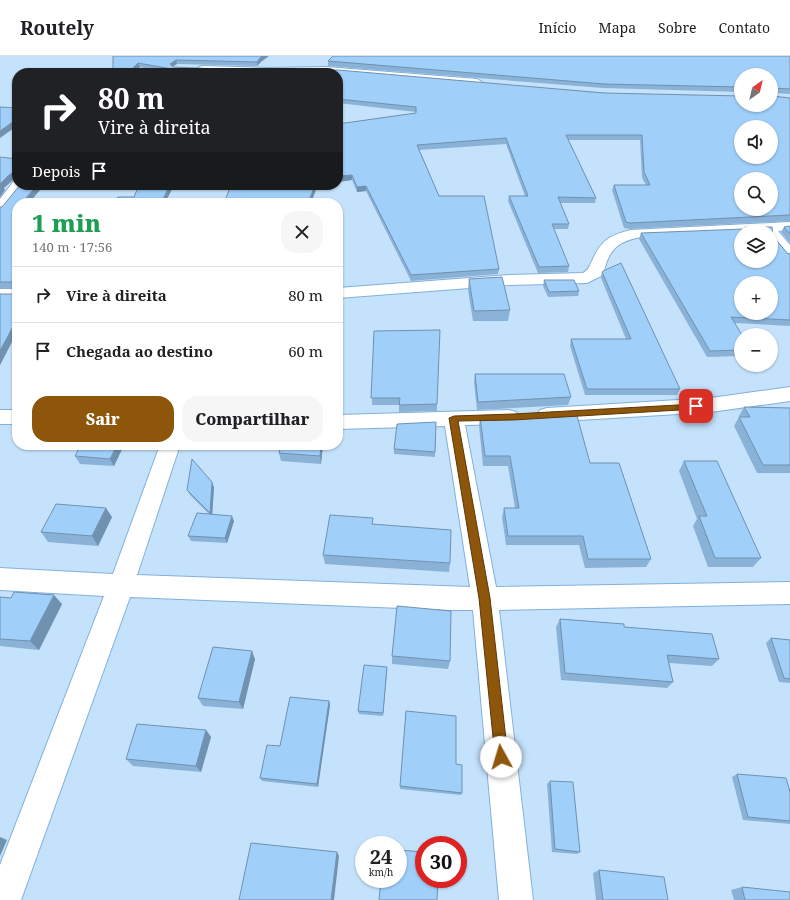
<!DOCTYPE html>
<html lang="pt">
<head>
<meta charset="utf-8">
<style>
	:root { --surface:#fff; --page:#f6f6f6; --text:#202124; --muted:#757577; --line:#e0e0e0; --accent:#8d560b }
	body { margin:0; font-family:"Noto Serif",serif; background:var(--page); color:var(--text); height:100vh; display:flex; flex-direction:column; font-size:15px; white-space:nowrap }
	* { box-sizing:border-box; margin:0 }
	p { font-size:13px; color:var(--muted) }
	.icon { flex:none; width:22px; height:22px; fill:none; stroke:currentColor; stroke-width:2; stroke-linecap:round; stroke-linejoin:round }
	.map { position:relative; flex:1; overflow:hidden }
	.sheet { position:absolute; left:12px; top:142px; width:331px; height:252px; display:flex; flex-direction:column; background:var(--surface); border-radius:16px; box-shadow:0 1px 3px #0004 }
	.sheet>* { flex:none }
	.guide { position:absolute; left:12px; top:12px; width:331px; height:122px; border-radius:16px; box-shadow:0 1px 3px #0004; background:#202124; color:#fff; overflow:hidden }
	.needle { width:26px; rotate:34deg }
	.controls { position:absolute; left:734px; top:12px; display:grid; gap:8px }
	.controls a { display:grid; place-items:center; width:44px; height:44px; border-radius:50%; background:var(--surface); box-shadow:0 1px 3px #0004; font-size:20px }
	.speed { position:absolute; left:355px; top:780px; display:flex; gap:8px; font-size:20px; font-weight:700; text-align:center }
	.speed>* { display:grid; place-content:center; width:52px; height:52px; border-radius:50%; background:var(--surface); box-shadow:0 1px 3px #0004; line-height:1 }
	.speed small { font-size:10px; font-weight:400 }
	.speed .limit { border:6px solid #d22; background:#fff; color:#111 }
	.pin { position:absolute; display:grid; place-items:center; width:34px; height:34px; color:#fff; margin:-17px; border-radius:8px; box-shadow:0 2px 6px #0006 }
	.me { position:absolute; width:44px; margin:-22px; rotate:354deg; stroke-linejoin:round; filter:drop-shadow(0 0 3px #0008) }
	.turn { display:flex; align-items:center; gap:14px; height:84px; padding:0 20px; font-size:18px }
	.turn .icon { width:52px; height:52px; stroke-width:2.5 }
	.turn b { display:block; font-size:28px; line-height:34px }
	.then { display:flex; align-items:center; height:38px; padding:0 20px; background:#0003; gap:8px; font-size:15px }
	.round { display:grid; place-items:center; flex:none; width:42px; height:42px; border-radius:16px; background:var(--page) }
	.head { display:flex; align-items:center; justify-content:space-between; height:68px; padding:0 20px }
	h1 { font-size:24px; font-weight:800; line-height:30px; color:#1e9e55 }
	.button { display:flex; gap:8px; margin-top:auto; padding:8px 20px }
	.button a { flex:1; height:46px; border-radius:16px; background:var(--accent); color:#fff; font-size:16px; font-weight:800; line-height:46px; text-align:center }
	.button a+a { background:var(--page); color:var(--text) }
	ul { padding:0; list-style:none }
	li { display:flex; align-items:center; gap:12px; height:56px; padding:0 20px; border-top:1px solid var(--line) }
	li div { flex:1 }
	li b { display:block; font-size:15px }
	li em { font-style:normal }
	header { display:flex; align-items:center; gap:24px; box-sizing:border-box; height:56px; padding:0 20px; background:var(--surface); border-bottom:1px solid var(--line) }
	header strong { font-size:19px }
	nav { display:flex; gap:22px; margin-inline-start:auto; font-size:14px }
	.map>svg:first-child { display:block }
</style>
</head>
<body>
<header>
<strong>Routely</strong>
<nav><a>Início</a><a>Mapa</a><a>Sobre</a><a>Contato</a></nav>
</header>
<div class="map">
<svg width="790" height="844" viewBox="0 0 790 844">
	<rect width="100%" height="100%" fill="#c5e2fc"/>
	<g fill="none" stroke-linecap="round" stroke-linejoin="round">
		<!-- minor casing -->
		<g stroke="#82b0da" stroke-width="2">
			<path id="minor" d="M202,10L269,12L326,11L477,23L482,26L477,29L338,17H240L199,15L197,13L199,11Z
				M17,125V129H25L5,155L0,156V143L13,126Z
				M790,166V174L778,175L790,189V204L785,202L771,185V175H741V177L642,181C625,184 614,188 607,205C605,211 604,216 601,220L587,227L509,229L338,242V232L509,219L583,217C589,214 589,210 592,205C601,184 610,179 631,174Z
				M0,233H17V243H0Z
				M790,331V345L711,356L547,366L540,364L537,359L540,354L547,352L711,342Z
				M0,354H17V368H0Z
				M509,354L516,356L519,361L516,366L509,368L465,369L496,531L790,526V548L499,554L533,844H499L473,554H451L130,541L21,844H0V809L104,540L0,534V512L113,518L160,389H180L137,519L470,531L445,370L338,373V359Z"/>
		</g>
		<!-- minor -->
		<use href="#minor" fill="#fff" fill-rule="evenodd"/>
	</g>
	<!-- wall -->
	<path fill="#8ab2d7" d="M113,0L261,6L257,10L177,8L172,11H173L241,17H171L140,11L133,17H114L113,14Z
		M790,0V38L772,37V40L790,42V165L629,173L624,172L612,134L614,129H646L642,122L640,84H568L596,142L595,147H560L569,168L568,173H554L569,210L568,216L538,217L508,145L509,140H525L506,88L419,94L439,140L499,213L498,218L411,225L366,135L357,136L352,124L338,126V68L416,57V56L338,47V17L771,49L741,19V36L603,32L328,10V5Z
		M139,129H177L176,130L173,131L165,147H114L134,141Z
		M40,134L17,147V276L0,309V238H15V232H0V151H2Z
		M790,170V187L781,176L784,171Z
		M641,177L773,180L787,197L790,198V270L735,267L741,279V300L707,301L639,183Z
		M602,216L680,333L677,339H585L570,290L571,283H626L601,222Z
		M469,223L510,254L508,265H473L468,234Z
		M544,224L579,235L578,240L548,241L543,230Z
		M374,275L437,348V355L399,356V349H372Z
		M475,318L571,341L568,349L477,354L474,326Z
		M744,351L790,352V417H757L734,370L739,361H740L739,360Z
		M480,361L590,407L651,503L646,511L585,512L579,489H506L502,461L504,452H515L508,410H483L479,370Z
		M436,366L435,401L394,398V393Z
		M124,389L114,410L80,408L75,400Z
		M281,389H323L321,408L281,405L279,397Z
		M684,405L761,502L753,511H708L693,470L697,463L679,415Z
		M214,431L212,459L234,465L227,487L191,485L188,480L209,458L190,439L187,434Z
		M112,461L98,490L48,486L41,476Z
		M323,499L450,507L449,516L325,508Z
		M0,541L62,548L39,594L0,590Z
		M560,563L624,571L719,603L712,610L669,607L673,626L667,632L561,624L556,571Z
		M771,582L790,584V627L779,626L766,587Z
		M392,600L450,605L448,613L392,608Z
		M255,603L243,653L203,650L198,642Z
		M387,611L383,660L359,658L358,655Z
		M329,645L330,649L318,731L262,725L260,722L280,690Z
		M406,655L456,708L462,737L461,739L400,733Z
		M206,674L211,681L201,716L133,710L126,703Z
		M737,718L790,736V768L743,764L732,721Z
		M550,725L580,796L577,798L552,796L547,728Z
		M599,814L668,844H596L593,817Z
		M742,831L790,844H734L731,834Z"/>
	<!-- shaded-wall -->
	<path fill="#7091af" d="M262,0H269L261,6L257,10V6L260,2Z
		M176,4L177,8L170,12V8Z
		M138,7L140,11L133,17H130V15Z
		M17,63V70L0,82V75Z
		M17,114V122L12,125L4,132L5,134L0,141V128L9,119Z
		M352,119V124L338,126V120Z
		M37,129L40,134L29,147H22Z
		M170,129H173V131L165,147H161Z
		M315,129H318L311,147H308Z
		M366,130V135L357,136V131Z
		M17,263V276L0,309V295Z
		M117,389H124L114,410L110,403Z
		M321,389H323L321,408L320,400Z
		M212,426L214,431L212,462L210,457Z
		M106,452L112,461L98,490L92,480Z
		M232,460L234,465L227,487L225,482Z
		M54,539L62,548L39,594L30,585Z
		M252,595L255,603L243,653L239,646Z
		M387,611V615L383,660V657Z
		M329,645L330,649L318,731L317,728Z
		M206,674L211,681L201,716L196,710Z
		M0,781L7,784L0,800Z
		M337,796L339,800L334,844H331Z"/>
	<!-- building -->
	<path fill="#a0cffa" stroke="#7091af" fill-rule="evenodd" d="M113,0H262L260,2L257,6L176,4L170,8L173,11L241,14L237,17H194L138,7L130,15L113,14Z
		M333,0H790V33L773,32L771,33L772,40L790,42V159L630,167L626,166L614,129H650L644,116L642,79H566L596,142L558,141L569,168H552L569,210L539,211L509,140H528L506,82L417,89L439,140H484L499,213L411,219L366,130L357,131L352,119L338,120V68L416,57V51L338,43V17H315L318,14H338L604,37L741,40V49H771V19H741V31L604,28L328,5ZM741,71H771V101H741ZM741,123H771V153H741Z
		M0,51L17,52V63L0,75Z
		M0,101L17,103V114L9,119L0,128Z
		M20,129H37L22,147H17V263L0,295V238H15V226H0V151H2Z
		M139,129H170L161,147H114L118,141H134Z
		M231,129H315L308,147H224Z
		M790,170V178L784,171Z
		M745,171H772L773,180L787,197L790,198V264L731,261L742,279H741V294L710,295L641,177L744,173ZM741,175H771V205H741ZM741,227H771V257H741Z
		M621,207L680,333H587L571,283H631L602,216L605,214Z
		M502,221L510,254L474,255L469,223Z
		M544,224H574L579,235L549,236Z
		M440,274L437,348L399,349L400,342H371L374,275Z
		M475,318H564L571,341L478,346Z
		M744,351L790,352V409H763L739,361H750Z
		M576,356L590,407H619L651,503H588L583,480H508L504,452H519L510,400H485L480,361Z
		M436,366L435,396L394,393L397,368Z
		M81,389H117L110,403L75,400Z
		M281,389H321L320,400L279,397Z
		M192,403L212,426L210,457L187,434Z
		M684,405H717L761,502H715L699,460H707Z
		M56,448L106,452L92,480L41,476Z
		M197,457L232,460L225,482L188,480Z
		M330,459L373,462L372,468L451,474L450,507L323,499Z
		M14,536L54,539L30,585L0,583V541L11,542Z
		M397,550L451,555L450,605L392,600Z
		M560,563L624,568V571L712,578L719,603L667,599L673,626L565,617Z
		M771,582L790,584V623L784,622Z
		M213,591L252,595L239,646L198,642Z
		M364,609L387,611L383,657L358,655Z
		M290,641L329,645L317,728L260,722L267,689L280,690Z
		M406,655L456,660V708L462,709V737L400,730Z
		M137,668L206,674L196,710L126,703Z
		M737,718L786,722L790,736V765L748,761Z
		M550,725L573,726L580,796L555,793Z
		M251,787L337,796L331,844H239Z
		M398,794L424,796V823H438L437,844H379L381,823H398Z
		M599,814L664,821L668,844H603Z
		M742,831L790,836V844H745Z"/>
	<!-- route -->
	<path fill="#8d560b" stroke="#5c3807" d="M696,348L700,350L696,353L513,364L458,365L490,542L508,701L506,705L501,707L497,705L495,701L479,542L449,362L454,360L513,358Z"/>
</svg>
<div class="controls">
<a><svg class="needle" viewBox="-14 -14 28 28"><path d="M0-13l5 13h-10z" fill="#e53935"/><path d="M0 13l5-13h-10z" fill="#757577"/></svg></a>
<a><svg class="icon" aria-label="sound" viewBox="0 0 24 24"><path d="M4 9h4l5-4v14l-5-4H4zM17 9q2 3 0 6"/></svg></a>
<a><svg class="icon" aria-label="search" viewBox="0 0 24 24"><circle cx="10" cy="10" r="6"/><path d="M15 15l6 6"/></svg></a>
<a><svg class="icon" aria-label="layers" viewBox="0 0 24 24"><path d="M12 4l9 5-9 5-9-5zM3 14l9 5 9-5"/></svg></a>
<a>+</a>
<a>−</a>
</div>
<div class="speed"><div>24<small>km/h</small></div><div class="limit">30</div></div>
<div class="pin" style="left:696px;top:350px;background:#d93025"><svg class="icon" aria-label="arrive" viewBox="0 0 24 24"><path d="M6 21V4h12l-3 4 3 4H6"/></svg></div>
<svg class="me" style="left:501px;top:701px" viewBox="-20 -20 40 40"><circle r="19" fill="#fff"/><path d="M0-13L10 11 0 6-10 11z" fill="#8d560b"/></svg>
<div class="guide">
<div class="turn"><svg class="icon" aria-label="right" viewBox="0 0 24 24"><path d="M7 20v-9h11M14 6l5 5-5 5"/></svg><div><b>80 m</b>Vire à direita</div></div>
<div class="then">Depois<svg class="icon" aria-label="arrive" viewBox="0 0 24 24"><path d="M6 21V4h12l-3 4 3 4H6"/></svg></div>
</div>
<section class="sheet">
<div class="head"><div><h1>1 min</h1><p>140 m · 17:56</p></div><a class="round"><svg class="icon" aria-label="close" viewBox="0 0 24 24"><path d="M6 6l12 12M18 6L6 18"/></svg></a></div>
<ul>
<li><svg class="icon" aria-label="right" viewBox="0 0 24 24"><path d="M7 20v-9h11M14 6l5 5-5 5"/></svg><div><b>Vire à direita</b></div><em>80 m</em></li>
<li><svg class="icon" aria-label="arrive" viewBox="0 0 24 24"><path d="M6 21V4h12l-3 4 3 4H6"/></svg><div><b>Chegada ao destino</b></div><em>60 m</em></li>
</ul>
<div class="button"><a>Sair</a><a>Compartilhar</a></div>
</section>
</div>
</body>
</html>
